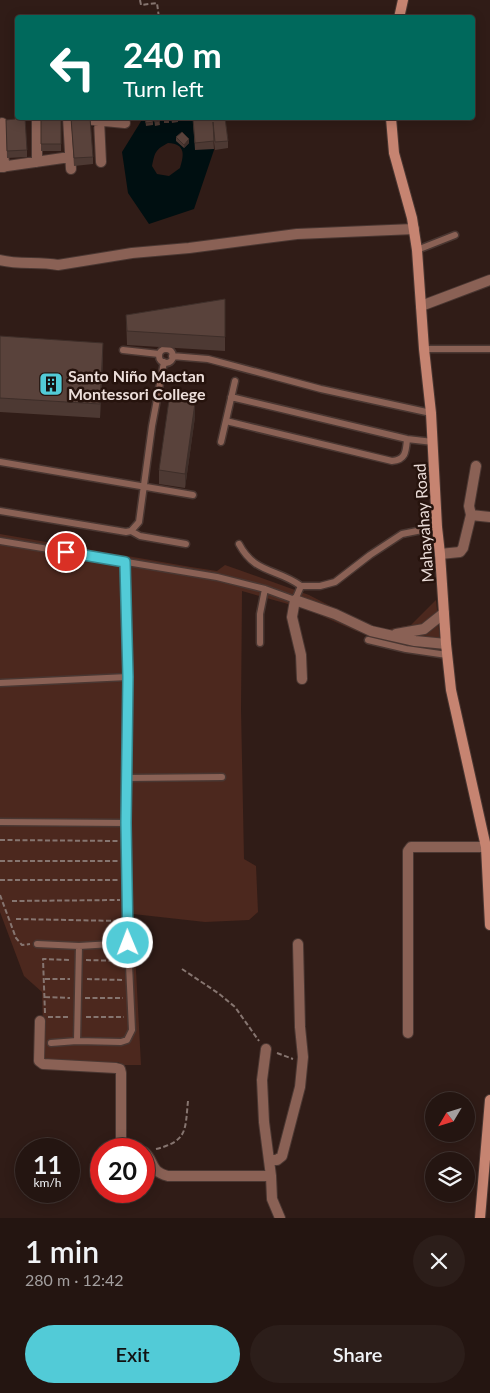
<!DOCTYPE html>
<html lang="en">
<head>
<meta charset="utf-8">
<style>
	:root { --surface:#241511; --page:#2c1e1a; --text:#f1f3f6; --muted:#a39f9f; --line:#413431; --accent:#52cbd7 }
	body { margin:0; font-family:Lato,sans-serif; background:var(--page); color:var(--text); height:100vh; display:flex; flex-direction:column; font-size:19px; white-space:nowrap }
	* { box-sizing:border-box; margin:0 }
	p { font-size:16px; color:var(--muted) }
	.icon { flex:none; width:28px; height:28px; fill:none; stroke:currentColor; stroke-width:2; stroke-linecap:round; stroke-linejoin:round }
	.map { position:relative; height:1218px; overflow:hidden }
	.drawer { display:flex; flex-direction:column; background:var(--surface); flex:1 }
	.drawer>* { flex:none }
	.guide { position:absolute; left:15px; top:15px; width:460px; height:105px; border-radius:5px; box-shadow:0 2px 12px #0003,0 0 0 1px var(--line); background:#00695c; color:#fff; overflow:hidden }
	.needle { width:32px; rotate:232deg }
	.buttons { position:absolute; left:425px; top:1092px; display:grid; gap:10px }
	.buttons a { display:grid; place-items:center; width:50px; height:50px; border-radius:50%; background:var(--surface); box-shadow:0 2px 12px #0003,0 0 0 1px var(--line); font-size:25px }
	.speed { position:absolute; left:15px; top:1138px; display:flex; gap:10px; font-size:25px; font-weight:700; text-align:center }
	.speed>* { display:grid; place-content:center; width:65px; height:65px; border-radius:50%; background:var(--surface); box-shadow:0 2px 12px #0003,0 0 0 1px var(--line); line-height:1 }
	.speed small { font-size:12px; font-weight:400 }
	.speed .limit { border:8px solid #d22; background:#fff; color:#111 }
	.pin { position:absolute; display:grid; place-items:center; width:42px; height:42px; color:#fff; margin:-21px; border:2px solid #fff; border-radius:50%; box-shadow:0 1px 5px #0007 }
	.me { position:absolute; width:55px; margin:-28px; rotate:359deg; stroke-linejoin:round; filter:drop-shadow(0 0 4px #0008) }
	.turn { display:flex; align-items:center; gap:18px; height:105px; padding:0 25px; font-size:22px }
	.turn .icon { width:65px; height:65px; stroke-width:2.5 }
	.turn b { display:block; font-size:35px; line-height:42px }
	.round { display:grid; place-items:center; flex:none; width:52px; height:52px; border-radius:26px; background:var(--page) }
	.headline { display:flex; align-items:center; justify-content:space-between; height:85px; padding:0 25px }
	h1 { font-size:30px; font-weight:600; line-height:38px }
	.primary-button { display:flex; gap:10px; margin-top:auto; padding:10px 25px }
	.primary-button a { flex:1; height:58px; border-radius:30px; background:var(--accent); color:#111; font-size:20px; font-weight:600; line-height:58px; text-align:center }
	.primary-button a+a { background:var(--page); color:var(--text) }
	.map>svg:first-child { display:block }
</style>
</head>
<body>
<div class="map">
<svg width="490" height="1218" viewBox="0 0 490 1218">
	<rect width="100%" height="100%" fill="#301c17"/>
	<!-- green -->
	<path fill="#4c281e" d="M0,534L191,567L217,571L225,565L309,595L379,631L411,625L436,600L441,650L392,642L356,631L306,609L242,591L241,709L244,859L256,866L258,912L249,920L205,922L133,914L141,1065H120L119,1062H44L42,992L24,976L0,912Z"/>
	<!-- water -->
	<path fill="#000f11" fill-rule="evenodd" d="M143,118H207L214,150L194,209L149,224L128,193L122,152ZM168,143C186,144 184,155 180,168L169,176L157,174L152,166C155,152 155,150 168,143Z"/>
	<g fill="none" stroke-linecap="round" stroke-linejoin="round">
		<!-- lane casing -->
		<g stroke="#4a3732" stroke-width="9">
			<path id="lane" d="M417,250L455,235
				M424,349H490
				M159 356a7 7 0 1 1 14 0a7 7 0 1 1-14 0Z
				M123,350L159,354
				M172,356L208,359L321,389L431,413
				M231,397L407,439L433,442
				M226,421L392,461C406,460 406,451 407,439
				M221,442L235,381
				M0,462L193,495
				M0,511L126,532L131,531L139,522L152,426L164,362
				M131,531L140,536L186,544
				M0,541L217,577L265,589L295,600L301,586H320L335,582L370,555L402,534L437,527
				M239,544C255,574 276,568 301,586
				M368,640L406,649L447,655
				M260,643V614L265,589
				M0,683L128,677
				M128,778L222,777
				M0,822L126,823
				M37,944L79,946L128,943
				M77,1041L79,946
				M51,1043L77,1041L121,1042L127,1040L132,1030L128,943L126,823L128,778V677L125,562"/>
		</g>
		<!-- street casing -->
		<g stroke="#4a3732" stroke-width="12">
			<path id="street" d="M68,118L71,169
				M73,118L125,123
				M99,120L101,162
				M2,123L4,167
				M37,162V118
				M0,167L70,157
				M0,260C19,265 39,261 58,265L132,253L189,248L297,234L414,229
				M421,306L490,280
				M471,515L490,517
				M440,554L460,552L463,548L471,515L469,506L476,466
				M396,634L424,629L444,613
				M302,679L301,655L292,617L295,600L335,614L371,631L415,641L446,644
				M40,1021L39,1061L43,1064L116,1068L120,1069L121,1073V1143L122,1148L127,1149
				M408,1033V851L411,847H486
				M266,1049L262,1080L264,1122L271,1176
				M144,1152C155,1161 149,1171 168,1176H271L272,1199L280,1218
				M270,1160H277L282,1156L300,1087L303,1057L300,1027L298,944"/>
		</g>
		<!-- secondary casing -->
		<g stroke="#4a3732" stroke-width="12">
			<path id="secondary" d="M399,18L403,0
				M391,118L394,153L412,218L417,250L424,349L431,413L437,527L440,554L446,644L451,690L486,847L490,925
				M480,1218L490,1100"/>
		</g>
		<!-- path -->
		<path stroke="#867570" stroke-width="2" stroke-dasharray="5 2.5" stroke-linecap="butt" d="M140,0L141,5L157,3L159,18
			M0,840L118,841
			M0,861H118
			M0,880H118
			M0,895L16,938L22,945L30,944
			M12,901L120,900
			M16,919L120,921
			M86,960L121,961
			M182,969L218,993L235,1007L259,1041
			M45,979H70
			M87,979L122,980
			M45,997L70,998
			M85,998H123
			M45,1013L43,959L71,960
			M48,1017H69
			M86,1017H124
			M277,1053L293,1059
			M156,1149C188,1141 185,1130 188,1101"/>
		<!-- lane -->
		<use href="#lane" stroke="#8a6155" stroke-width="6"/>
		<!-- street -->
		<use href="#street" stroke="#8a6155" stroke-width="10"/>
		<!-- secondary -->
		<use href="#secondary" stroke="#c68471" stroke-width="10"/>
	</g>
	<!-- wall -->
	<path fill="#4d3933" d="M41,118H61V151H41Z
		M71,118L93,157V164L74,166Z
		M145,118L153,122V125L146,126Z
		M154,118H159L160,125L155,126Z
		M164,118H169V123H164Z
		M171,118H178V122L172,123Z
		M180,118H186V120L180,121Z
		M188,118H194V119H197L196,118L212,119V118H225L228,141V148L215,150L213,134L214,149L195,150L193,120H188Z
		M6,120L27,150V157L7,158Z
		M176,137L189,143L184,148L176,141Z
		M225,299V351L127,345L126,315Z
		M0,336L103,357L100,418L0,412Z
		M195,417L185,488L159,484V470Z"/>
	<!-- shaded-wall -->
	<path fill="#3e2e29" d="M189,139V143L184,148V145Z
		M103,343V357L100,418V404Z
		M195,403V417L185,488V474Z"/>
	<!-- building -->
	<path fill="#59423b" stroke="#3e2e29" d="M15,113H18V118H25L27,150L7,151L6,120L15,119Z
		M41,118H61V144H41Z
		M71,118H90L93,157L74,158Z
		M145,118H152L153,122L146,123Z
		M154,118H159L160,121L155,122Z
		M164,118H169V120H164Z
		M211,118L212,119L225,118L228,141L215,142L213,122L214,141L195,143L193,119Z
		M182,132L189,139L184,145L176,137Z
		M225,299V337L127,331L126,315Z
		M0,336L103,343L100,404L0,398Z
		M169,400L195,403L185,474L159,470Z"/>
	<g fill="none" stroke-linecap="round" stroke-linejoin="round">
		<!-- route casing -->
		<g stroke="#35848c" stroke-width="12">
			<path id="route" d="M66,552L125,562L128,677L126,823L128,943"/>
		</g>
		<!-- route -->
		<use href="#route" stroke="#52cbd7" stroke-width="9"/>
	</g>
	<!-- icons -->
	<defs>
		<g id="building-square" transform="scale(1.25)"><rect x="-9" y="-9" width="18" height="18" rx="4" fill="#52cbd7" stroke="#26130d"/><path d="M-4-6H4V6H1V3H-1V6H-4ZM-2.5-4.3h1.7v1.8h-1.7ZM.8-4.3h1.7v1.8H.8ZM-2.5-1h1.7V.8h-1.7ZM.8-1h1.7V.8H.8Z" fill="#111"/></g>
	</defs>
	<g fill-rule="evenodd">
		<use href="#building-square" x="51" y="384"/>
	</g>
	<g text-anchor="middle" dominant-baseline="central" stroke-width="5" stroke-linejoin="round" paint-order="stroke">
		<!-- poi labels -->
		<g font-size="16" font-weight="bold" fill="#ecdeda" stroke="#26130d" text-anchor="start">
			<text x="68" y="375">Santo Niño Mactan<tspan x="68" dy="18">Montessori College</tspan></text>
		</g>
		<!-- street labels -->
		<g font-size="16" fill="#ecdeda" stroke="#26130d">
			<text transform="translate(423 523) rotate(-94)">Mahayahay Road</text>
		</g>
	</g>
</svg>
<div class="buttons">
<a><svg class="needle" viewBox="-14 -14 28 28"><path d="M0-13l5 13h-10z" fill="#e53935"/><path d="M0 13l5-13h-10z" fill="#a39f9f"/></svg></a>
<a><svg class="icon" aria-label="layers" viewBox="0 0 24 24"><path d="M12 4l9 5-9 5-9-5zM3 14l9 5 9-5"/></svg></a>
</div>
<div class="speed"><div>11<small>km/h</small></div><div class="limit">20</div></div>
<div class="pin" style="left:66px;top:552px;background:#d93025"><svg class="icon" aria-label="arrive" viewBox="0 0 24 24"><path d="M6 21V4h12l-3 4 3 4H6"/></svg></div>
<svg class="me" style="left:128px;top:943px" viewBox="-20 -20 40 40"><circle r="17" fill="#52cbd7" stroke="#fff" stroke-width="3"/><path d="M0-11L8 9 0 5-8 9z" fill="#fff"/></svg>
<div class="guide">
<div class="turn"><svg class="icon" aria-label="left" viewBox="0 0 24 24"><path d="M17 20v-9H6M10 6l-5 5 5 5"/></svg><div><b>240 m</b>Turn left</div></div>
</div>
</div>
<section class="drawer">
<div class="headline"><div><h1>1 min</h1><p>280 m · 12:42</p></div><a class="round"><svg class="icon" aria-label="close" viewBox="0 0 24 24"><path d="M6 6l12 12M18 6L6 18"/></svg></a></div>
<div class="primary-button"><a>Exit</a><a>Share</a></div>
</section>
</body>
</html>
